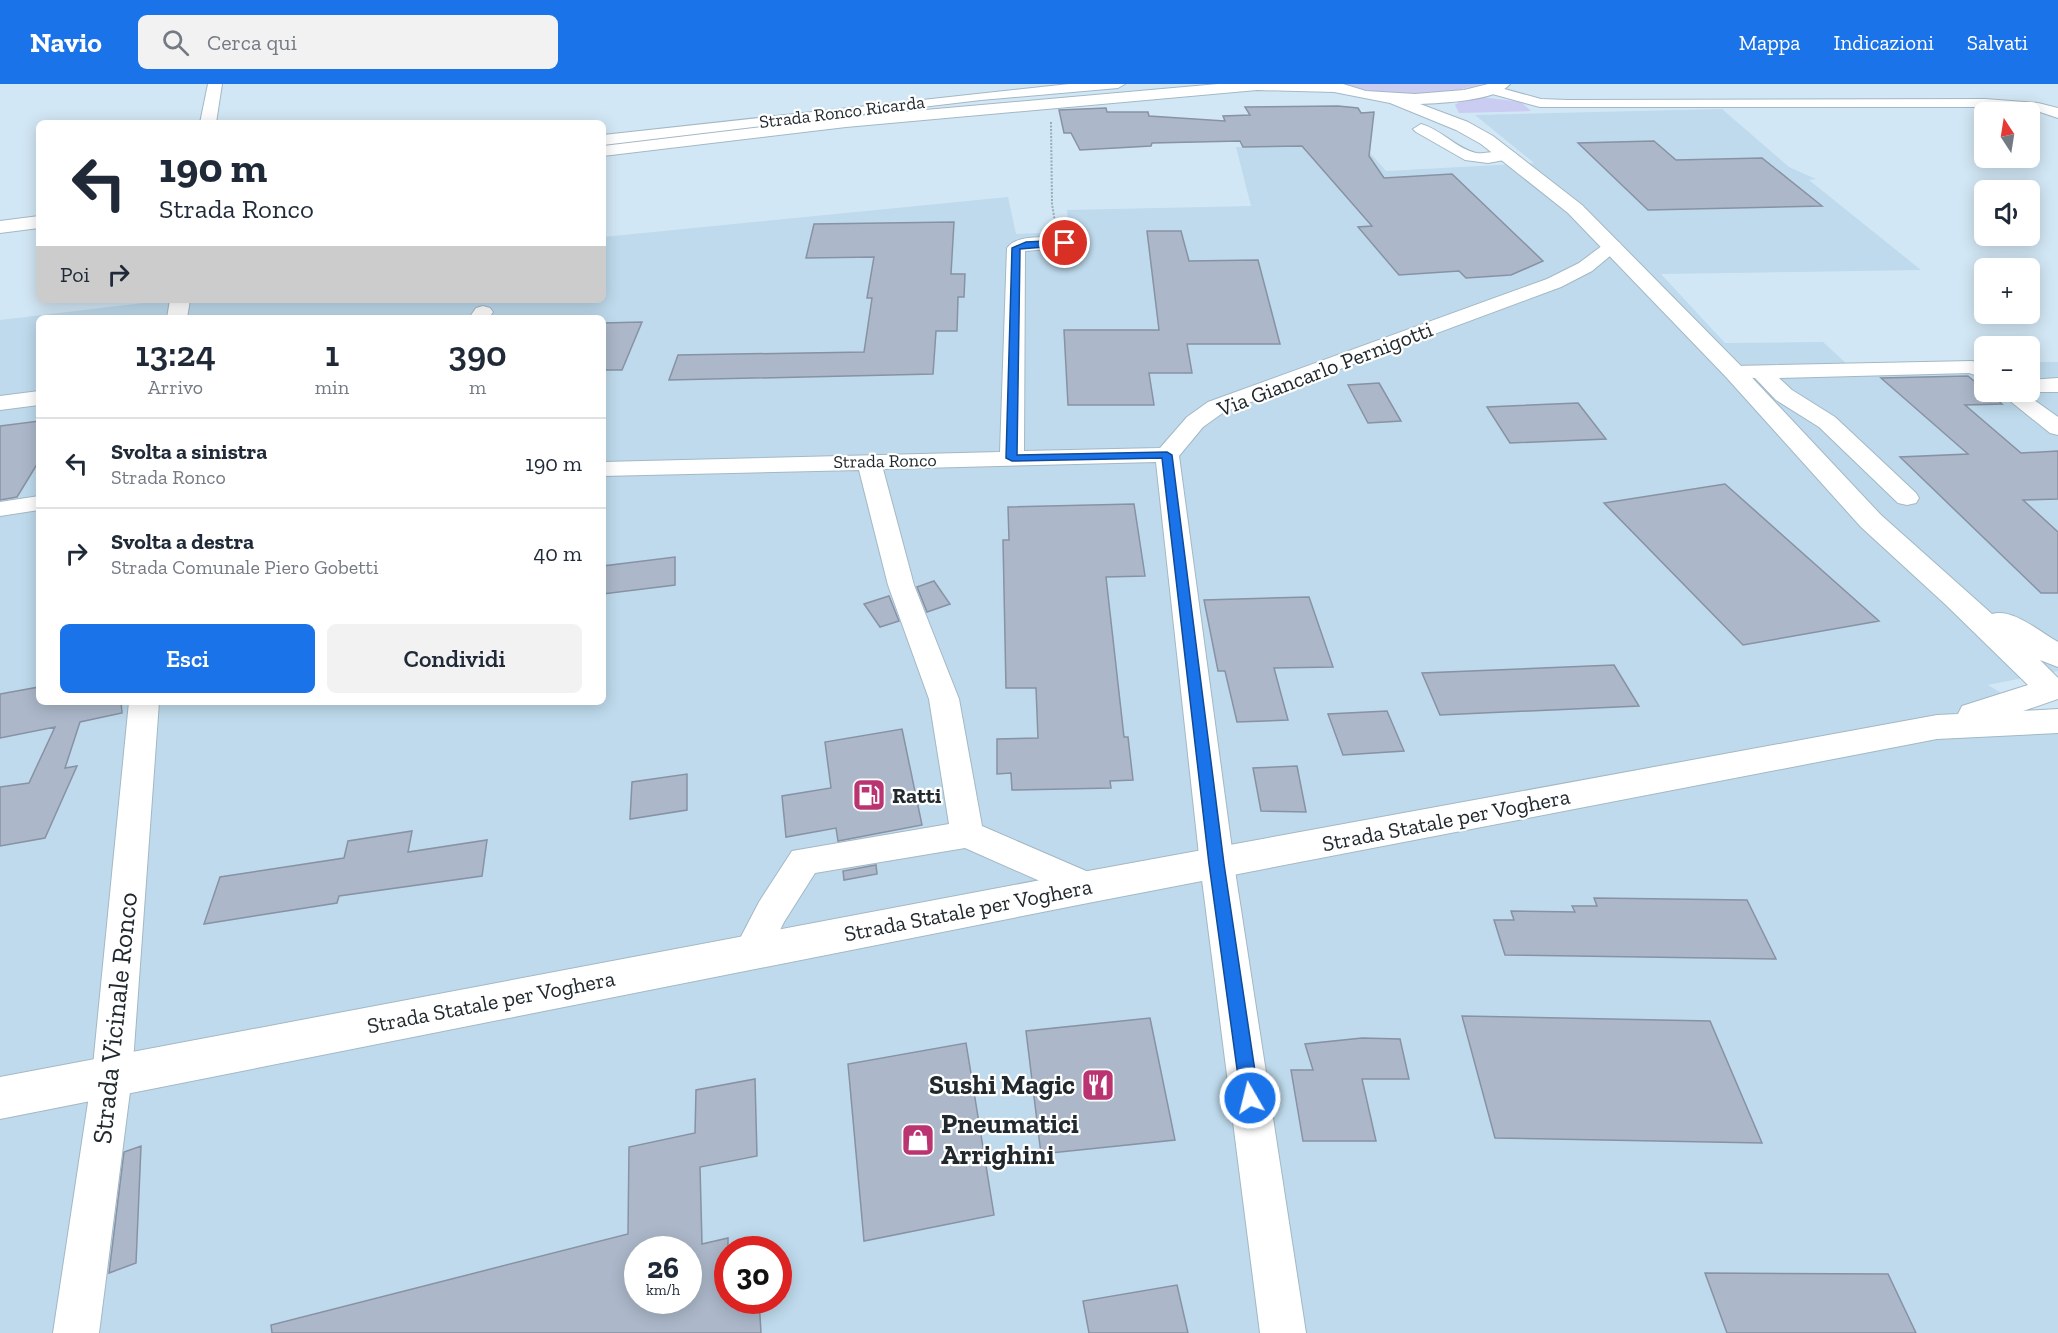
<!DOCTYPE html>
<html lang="it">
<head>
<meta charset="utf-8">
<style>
	:root { --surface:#fff; --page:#f2f2f3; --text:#1f2937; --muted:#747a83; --line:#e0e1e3; --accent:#1a73e8 }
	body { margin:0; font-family:"Zilla Slab",serif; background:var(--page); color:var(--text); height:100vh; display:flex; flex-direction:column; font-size:22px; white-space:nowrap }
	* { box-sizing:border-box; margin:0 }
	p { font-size:20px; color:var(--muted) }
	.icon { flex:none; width:33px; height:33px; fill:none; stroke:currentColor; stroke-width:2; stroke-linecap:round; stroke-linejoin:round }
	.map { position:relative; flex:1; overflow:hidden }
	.side { position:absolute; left:36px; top:231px; width:570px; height:390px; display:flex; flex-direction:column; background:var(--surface); border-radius:9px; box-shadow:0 3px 15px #0003 }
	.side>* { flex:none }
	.banner { position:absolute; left:36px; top:36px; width:570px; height:183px; border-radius:9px; box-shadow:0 3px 15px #0003; background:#fff; color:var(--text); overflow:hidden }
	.needle { width:39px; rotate:348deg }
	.buttons { position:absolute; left:1974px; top:18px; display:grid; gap:12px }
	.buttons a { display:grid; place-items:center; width:66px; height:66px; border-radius:9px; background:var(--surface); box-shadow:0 3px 15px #0003; font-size:30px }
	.speed { position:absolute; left:624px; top:1152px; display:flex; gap:12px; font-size:30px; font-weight:700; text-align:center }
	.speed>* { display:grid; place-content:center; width:78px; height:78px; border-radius:50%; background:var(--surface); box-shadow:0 3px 15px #0003; line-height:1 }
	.speed small { font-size:15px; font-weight:400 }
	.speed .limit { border:9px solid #d22; background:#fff; color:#111 }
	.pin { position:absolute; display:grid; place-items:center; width:51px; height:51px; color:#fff; margin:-26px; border:3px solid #fff; border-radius:50%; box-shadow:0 2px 6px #0007 }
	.me { position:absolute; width:66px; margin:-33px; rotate:352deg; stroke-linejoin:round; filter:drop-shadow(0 0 4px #0008) }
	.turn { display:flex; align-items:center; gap:21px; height:126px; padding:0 24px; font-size:27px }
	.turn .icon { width:78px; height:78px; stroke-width:2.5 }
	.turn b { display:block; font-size:42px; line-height:51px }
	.then { display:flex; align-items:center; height:57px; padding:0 24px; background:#0003; gap:12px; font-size:22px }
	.eta { display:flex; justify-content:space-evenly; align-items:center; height:102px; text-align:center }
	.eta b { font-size:36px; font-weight:600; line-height:42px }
	.primary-button { display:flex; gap:12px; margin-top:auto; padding:12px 24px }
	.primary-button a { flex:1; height:69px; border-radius:9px; background:var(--accent); color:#fff; font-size:24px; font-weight:600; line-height:69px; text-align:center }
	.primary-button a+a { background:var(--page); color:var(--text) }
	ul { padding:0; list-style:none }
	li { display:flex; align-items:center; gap:18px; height:90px; padding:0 24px; border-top:2px solid var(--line) }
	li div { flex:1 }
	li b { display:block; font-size:22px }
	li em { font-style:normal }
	header { display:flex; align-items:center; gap:36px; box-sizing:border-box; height:84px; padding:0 30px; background:var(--accent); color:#fff }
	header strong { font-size:28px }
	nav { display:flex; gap:33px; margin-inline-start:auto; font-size:21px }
	.search { width:420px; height:54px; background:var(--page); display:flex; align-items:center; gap:15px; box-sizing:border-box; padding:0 21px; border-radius:9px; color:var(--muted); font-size:22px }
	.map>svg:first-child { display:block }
</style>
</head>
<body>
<header>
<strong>Navio</strong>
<div class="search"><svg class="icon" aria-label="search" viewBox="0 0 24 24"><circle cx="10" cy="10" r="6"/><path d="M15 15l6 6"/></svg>Cerca qui</div>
<nav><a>Mappa</a><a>Indicazioni</a><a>Salvati</a></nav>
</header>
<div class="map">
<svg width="2058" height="1249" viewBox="0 0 2058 1249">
	<rect width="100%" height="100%" fill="#d2e7f5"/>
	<!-- built -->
	<path fill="#bedaec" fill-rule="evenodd" d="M1722,25L1789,83L1816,95L1809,96L1921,186L1661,190L1725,259L1823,258L1848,281L1984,279V308H2030V278H2058V587L1988,601L2058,643V1249H0V236L168,216H603V153L1008,113L1016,150L1069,148L1067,126L1251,122L1236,63L1363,61L1386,87L1534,79L1475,31ZM39,234H603V618H39ZM638,1166H688V1216H638ZM728,1166H778V1216H728Z"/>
	<!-- green -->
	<path fill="#caccf1" d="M1341,0H1482C1437,13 1385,13 1341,0Z
		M1481,13L1521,18L1531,27L1459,29L1455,21L1460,17Z"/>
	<!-- building -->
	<path fill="#acb8ca" stroke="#8792a4" stroke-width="1.5" fill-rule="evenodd" d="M1338,22L1358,24L1361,29L1374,28L1369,72L1384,94L1452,90L1543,177L1511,191L1466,194L1459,187L1399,191L1358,143L1372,142L1302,62L1243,63L1240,57L1152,59L1151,62L1080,66L1071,49H1064L1059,26L1106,24L1107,28H1148L1149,32L1225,37L1223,32L1250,31L1245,23Z
		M1654,57L1676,76L1762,74L1822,122L1648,126L1578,59Z
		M954,138L951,190H965L964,213H958L957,247H936L933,290L669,296L678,271L864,268L872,214H867L874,173L806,174L814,140Z
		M1147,147H1181L1189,177L1258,176L1280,260H1187L1192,289H1149L1154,321H1068L1064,246H1159Z
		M642,238L622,286H603V239Z
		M1968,292L2002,320L1965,321L2021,369L2058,367V415L2023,416L2058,448V509H2041L1900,373L1968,370L1881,294Z
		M1379,299L1401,337L1368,339L1348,301Z
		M1578,319L1606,355L1510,359L1487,323Z
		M39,337V377L17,413L0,416V342Z
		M1725,400L1879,537L1743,561L1604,419Z
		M1134,420L1145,492L1106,493L1124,653H1128L1133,696L1110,697L1111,704L1012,706L1011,689L997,690V655L1038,654L1036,604H1006L1003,456H1009L1008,423Z
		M675,473V501L603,510V482Z
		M934,497L950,520L927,528L917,503Z
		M889,512L899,537L880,543L864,520Z
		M1309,513L1333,583L1274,584L1288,636L1237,638L1225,587H1218L1204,516Z
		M1614,581L1639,622L1440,631L1422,589Z
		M39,603V618H121L122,629L80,638L65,684L77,682L45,754L0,762V703L29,699L55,643L0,654V610Z
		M1387,627L1404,667L1343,671L1328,630Z
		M902,645L922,741L838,757L836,744L786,753L782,712L831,704L825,658Z
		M1297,682L1306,728L1261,727L1253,684Z
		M687,690V726L630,735L632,698Z
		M412,747L408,768L487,756L482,792L339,812L337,819L204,840L220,793L344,774L348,757Z
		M876,781L877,790L844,796L843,787Z
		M1594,814L1747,816L1776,875L1505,871L1494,836H1514L1511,827L1575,828L1572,822H1597Z
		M1462,932L1710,937L1762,1059L1495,1054Z
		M1150,934L1175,1056L1041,1070L1026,947Z
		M1362,954L1400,955L1409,995H1362L1376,1057H1303L1291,986H1313L1305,960Z
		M966,959L994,1131L864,1157L848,980Z
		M755,995L757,1072L700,1083L702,1160L728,1154V1216H759L761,1249H272L271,1241L628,1150L629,1063L695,1049L696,1006ZM638,1166H688V1216H638Z
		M141,1062L136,1179L109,1189L124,1068Z
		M1705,1189L1888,1190L1916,1249H1727Z
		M1177,1201L1188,1249H1089L1083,1217Z"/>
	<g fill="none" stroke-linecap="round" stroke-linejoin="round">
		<!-- minor casing -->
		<g stroke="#a3b8c5" stroke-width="2">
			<path id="minor" d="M208,0H222L216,39H200Z
				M1069,0H1125L1118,4L981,16L603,61V51Z
				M1490,1L1541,15L1568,16L1985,15L2038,19L2058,24V34L2037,27L1985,23H1540L1485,8L1483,5Z
				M1421,40C1442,46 1457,65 1476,69C1488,71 1508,61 1517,71L1515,74L1488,79L1465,76L1416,48L1413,45Z
				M1066,154L1072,155L1075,159L1072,163L1025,167L1024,367L1160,364L1187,333L1208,318L1547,195L1579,179L1607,158H1619L1622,162L1592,187L1561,203L1224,328L1203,343L1179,372L1234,780L1306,1249H1260L1200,780L1156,378L883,385L914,501L959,615L982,742L1100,793L1105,803L1100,813L1088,817L1076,813L965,764L815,789L784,838L764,879L751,884L738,879L733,868L759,818L792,767L949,740L929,615L888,501L859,386L603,392V378L1000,368L1007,164C1018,149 1049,154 1066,154Z
				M170,216H190L187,234H167Z
				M483,222L490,224L493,228L489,234H469L476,224Z
				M1972,277L1984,280V294L1969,289L1779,294L1792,306L1835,333L1916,409L1919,414L1916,419L1907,421L1898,419L1819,343L1776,316L1755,294L1726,293L1723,288L1726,283L1734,282Z
				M2058,294V308H2026H2030V296Z
				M39,307V321L0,326V312Z
				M1999,308H2023L2058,333V351L2050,349Z
				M39,412V426L0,432V418Z
				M129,618H159L132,992L99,1249H53L92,992Z"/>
		</g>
		<!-- major casing -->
		<g stroke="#a3b8c5" stroke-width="2">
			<path id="major" d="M1218,0H1343L1366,7L1415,10L1464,6L1488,0H1510C1496,17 1442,19 1420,20L1468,38L1493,52L1582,121L1742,283L1881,431L1992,530C2013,524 2040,548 2058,558V583L2040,576L2058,594V615L2023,627L2058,625V649L1937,655L1088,819L0,1035V993L1088,787L1937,631L1958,630L1962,622L2028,601L1946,521L1861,443L1726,293L1568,129L1481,60L1456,46L1390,19L1334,8L1257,6L846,43L603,72V62L846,33Z
				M39,132V144L0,149V137Z"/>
		</g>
		<!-- path -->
		<path stroke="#9aabb6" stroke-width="2" stroke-dasharray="2 1.5" stroke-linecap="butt" d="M1051,38L1052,120L1055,138"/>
		<!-- minor -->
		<use href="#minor" fill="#fff" fill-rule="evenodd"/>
		<!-- major -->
		<use href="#major" fill="#fff" fill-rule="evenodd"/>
	</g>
	<!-- route -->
	<path fill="#1a73e8" stroke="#114b97" stroke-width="1.5" d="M1065,156L1068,161L1020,165L1017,371L1167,368L1172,371L1224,780L1259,1014L1256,1020L1250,1023L1244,1020L1241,1014L1209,780L1162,374L1012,377L1006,374L1012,164L1026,158Z"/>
	<!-- icons -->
	<defs>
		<g id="fuel-square" transform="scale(1.725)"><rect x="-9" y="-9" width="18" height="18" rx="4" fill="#bb3472" stroke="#fff"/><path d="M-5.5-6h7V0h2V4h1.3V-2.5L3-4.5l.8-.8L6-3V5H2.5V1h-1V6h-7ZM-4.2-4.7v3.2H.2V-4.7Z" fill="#fff"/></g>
		<g id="restaurant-square" transform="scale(1.725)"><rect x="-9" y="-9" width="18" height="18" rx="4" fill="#bb3472" stroke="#fff"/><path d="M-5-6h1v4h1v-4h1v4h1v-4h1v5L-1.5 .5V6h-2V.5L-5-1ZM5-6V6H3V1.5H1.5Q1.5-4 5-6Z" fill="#fff"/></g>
		<g id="shop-square" transform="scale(1.725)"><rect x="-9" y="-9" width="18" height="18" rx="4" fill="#bb3472" stroke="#fff"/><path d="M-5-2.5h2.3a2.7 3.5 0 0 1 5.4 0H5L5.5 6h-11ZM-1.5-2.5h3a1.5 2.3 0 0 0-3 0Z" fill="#fff"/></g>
	</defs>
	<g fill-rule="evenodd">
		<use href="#fuel-square" x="869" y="711"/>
		<use href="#restaurant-square" x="1098" y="1001"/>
		<use href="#shop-square" x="918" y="1056"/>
	</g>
	<g text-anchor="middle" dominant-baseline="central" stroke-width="4.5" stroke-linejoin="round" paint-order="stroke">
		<!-- far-street labels -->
		<g font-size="18" fill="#21292e" stroke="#fff">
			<text transform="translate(842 28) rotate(-7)">Strada Ronco Ricarda</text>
			<text transform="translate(885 377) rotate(-1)">Strada Ronco</text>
		</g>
		<!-- street labels -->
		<g font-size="22" fill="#21292e" stroke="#fff">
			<text transform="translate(1325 285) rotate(-21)">Via Giancarlo Pernigotti</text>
			<text transform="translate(1446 736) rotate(-11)">Strada Statale per Voghera</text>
			<text transform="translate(968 826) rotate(-11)">Strada Statale per Voghera</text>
			<text transform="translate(491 918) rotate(-11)">Strada Statale per Voghera</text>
		</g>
		<!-- poi labels -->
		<g font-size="22" font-weight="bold" fill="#21292e" stroke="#fff" text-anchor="start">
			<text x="892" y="711">Ratti</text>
		</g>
		<!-- near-street labels -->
		<g font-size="27" fill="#21292e" stroke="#fff">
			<text transform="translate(115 934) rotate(-84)">Strada Vicinale Ronco</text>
		</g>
		<!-- near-poi labels -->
		<g font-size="27" font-weight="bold" fill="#21292e" stroke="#fff" text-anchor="end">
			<text x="1075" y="1001">Sushi Magic</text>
			<text x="941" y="1040" text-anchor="start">Pneumatici<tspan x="941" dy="31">Arrighini</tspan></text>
		</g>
	</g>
</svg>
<div class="buttons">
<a><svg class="needle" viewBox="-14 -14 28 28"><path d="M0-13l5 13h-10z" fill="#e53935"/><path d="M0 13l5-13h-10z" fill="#747a83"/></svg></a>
<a><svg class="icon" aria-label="sound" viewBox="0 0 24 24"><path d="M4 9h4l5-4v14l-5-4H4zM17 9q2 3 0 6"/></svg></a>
<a>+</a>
<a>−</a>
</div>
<div class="speed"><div>26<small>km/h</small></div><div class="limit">30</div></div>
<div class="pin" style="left:1065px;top:159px;background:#d93025"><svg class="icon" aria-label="arrive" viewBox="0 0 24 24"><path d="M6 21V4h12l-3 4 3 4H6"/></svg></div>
<svg class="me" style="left:1250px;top:1014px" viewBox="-20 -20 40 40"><circle r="17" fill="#1a73e8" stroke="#fff" stroke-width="3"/><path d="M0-11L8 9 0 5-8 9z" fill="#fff"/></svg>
<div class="banner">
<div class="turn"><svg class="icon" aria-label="left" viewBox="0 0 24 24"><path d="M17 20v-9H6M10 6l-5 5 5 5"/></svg><div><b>190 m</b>Strada Ronco</div></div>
<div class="then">Poi<svg class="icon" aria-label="right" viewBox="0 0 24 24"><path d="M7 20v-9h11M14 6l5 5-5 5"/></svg></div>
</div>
<section class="side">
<div class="eta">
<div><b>13:24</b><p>Arrivo</p></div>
<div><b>1</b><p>min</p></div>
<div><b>390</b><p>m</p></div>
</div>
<ul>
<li><svg class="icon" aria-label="left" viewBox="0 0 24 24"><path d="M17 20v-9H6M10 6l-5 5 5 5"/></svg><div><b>Svolta a sinistra</b><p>Strada Ronco</p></div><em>190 m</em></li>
<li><svg class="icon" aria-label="right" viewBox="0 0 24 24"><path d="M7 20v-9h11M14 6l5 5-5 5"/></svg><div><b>Svolta a destra</b><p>Strada Comunale Piero Gobetti</p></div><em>40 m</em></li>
</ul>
<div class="primary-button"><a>Esci</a><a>Condividi</a></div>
</section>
</div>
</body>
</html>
